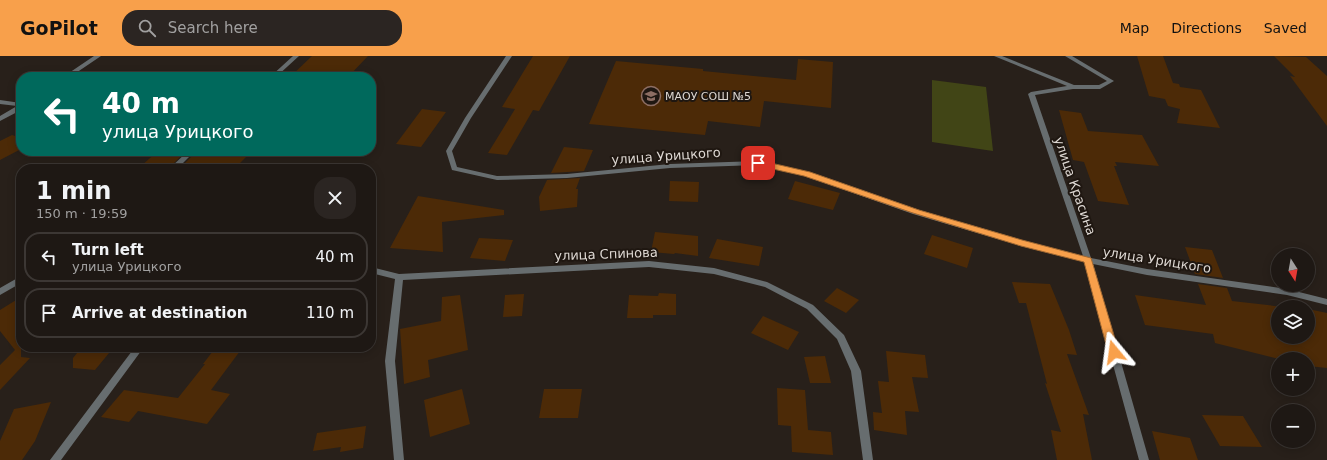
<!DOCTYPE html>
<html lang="en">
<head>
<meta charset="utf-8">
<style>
	:root { --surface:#1e1814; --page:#2b2522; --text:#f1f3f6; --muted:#a1a0a0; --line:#3c3734; --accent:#f8a04b }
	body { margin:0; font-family:"DejaVu Sans",sans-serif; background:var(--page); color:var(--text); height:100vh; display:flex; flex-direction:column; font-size:15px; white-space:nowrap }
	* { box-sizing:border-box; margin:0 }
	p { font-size:13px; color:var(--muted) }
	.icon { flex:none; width:22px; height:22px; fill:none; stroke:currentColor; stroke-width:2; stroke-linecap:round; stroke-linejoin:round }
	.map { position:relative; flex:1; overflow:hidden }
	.drawer { position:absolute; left:16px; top:108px; width:360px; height:188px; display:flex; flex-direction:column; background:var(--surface); border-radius:16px; box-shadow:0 2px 10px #0003,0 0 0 1px var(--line) }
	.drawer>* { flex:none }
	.hud { position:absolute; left:16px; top:16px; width:360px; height:84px; border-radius:16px; box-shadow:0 2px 10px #0003,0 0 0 1px var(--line); background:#00695c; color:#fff; overflow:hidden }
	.needle { width:26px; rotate:169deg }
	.buttons { position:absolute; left:1271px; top:192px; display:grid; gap:8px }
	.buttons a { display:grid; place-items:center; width:44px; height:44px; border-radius:50%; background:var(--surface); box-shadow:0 2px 10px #0003,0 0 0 1px var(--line); font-size:20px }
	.pin { position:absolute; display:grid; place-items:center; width:34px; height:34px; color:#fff; margin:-17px; border-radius:8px; box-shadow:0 2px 6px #0006 }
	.me { position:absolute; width:44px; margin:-22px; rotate:344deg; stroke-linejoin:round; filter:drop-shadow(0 0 3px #0008) }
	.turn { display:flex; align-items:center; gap:14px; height:84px; padding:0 20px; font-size:18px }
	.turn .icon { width:52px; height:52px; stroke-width:2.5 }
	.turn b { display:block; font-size:28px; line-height:34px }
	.round { display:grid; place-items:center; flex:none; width:42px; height:42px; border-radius:16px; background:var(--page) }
	.summary { display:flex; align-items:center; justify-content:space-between; height:68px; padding:0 20px }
	h1 { font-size:24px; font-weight:800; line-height:30px }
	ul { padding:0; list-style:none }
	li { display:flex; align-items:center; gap:12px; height:50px; margin:0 8px 6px; padding:0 12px; border:2px solid var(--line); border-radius:16px }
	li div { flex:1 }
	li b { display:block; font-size:15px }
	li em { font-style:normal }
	header { display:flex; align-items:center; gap:24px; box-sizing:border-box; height:56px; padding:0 20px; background:var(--accent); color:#111 }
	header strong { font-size:19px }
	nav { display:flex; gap:22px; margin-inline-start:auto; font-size:14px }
	.search { width:280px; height:36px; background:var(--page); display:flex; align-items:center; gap:10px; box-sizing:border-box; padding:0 14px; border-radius:16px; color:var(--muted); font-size:15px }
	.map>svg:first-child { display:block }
</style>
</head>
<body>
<header>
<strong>GoPilot</strong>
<div class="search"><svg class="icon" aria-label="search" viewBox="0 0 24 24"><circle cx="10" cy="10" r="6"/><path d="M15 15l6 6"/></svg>Search here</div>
<nav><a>Map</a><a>Directions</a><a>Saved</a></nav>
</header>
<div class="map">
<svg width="1327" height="404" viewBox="0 0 1327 404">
	<rect width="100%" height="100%" fill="#28201a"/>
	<!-- green -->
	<path fill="#414516" d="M932,24L986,31L993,95L932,86Z"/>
	<!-- building -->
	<path fill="#4c2a07" d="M312,0H368L348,21H290Z
		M533,0H570L539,55L533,54L507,99L488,97L515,53L502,51Z
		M1137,0H1163L1173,27L1179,28L1180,31L1201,34L1220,72L1177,67L1180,53L1168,50L1165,43L1149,40Z
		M1274,0L1306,1L1327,20V70L1290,20L1295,21Z
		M798,3L833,6L831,52L764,45L760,71L708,65L705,79L589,68L616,5L703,13V15L796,24Z
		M422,53L446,56L421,91L396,88Z
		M1059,54L1081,57L1088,75L1142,79L1159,110L1115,106L1117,110H1114L1129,149L1098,145L1084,106L1073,104Z
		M12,79L21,82V93L0,104V85Z
		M564,91L593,94L584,115L551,117Z
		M158,95H171L184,97L168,113L141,110Z
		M215,95H252L234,113H179L194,98L209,100Z
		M580,122L576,133H578L577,151L540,155L539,141L547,124Z
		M670,125L699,126L698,146L669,145Z
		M795,125L840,137L833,154L788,143Z
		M418,140L504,154V159L442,166L443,196L390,192Z
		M655,176L698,180V200L675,197L674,198L651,196Z
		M932,179L973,192L967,212L924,198Z
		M479,182L513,184L505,205L470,202Z
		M717,183L763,191L759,210L709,202Z
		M1185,191L1212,194L1223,222L1195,218Z
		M1012,226L1050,228L1069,274L1077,299L1067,298L1089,359L1083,358L1092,404H1057L1051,374L1061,376L1045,327L1047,328L1026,247H1019Z
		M1198,228L1227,232L1232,245L1284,251H1278V281H1308V253L1327,257V312L1308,310V303H1279L1215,287L1213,278L1145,269L1135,239L1206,249Z
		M837,232L859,244L846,257L824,245Z
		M659,237L676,238V259H653V262H627L629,239L658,240Z
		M524,238L522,260L503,261L505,239Z
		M460,239L468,294L428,304L430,321L404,328L400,273L441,265L442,241Z
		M21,241V301L30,302L0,334V309L15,294L0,275V254Z
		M763,260L799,276L788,294L751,277Z
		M82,291H114L95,314L73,312V302Z
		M216,291H243L211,334L230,338L207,368L138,355L129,366L101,361L124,334L178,342L205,308H203Z
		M886,295L925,299L928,322L912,321L919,356L905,355L907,379L874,374L873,356L882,357L878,325L889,326Z
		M825,300L831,327H810L804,301Z
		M777,332L805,334L808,374L831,376L833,399L792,396L791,370L778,369Z
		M462,333L470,368L430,381L424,344Z
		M544,333H582L578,362H539Z
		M51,346L35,385L22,404H0V385L14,353Z
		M1202,359L1243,360L1262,391L1220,390Z
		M366,370L363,392L340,396L341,391L313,395L317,377Z
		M1152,375L1190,382L1198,404H1160Z"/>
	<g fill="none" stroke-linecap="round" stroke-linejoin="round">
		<!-- street -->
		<path fill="#676d6f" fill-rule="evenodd" d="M94,0H101L70,21H63Z
			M293,0H299L276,21H270Z
			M506,0H512L471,62L452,95L457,111L497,120L567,118L670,108L758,105L809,116L919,154L1021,184L1083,200L1028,38L1031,36L1067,30L994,0H1002L1074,29H1099L1107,25L1065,0H1072L1114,25L1100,33H1073L1035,39L1091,202L1147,213L1287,233L1327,243V249L1287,239L1147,219L1093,208L1149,404H1139L1085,206L1021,190L913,158L805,120L758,109L670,112L567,122L497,124L452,114L446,95L465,62Z
			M0,44L21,47V54L0,65V60L17,50L0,48Z
			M188,95H195L177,113H169Z
			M649,205L714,212L767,226L813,249L844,279L861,315L873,404H863L851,315L837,283L807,253L765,231L714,218L649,211L403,224L395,305L404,404H394L385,305L395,223L371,217V211L399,218Z
			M21,220V227L0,239V232Z
			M135,291H144L61,404H50Z"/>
	</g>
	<!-- route -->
	<path fill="#f8a04b" stroke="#a16831" d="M758,104L810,116L919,154L1022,184L1091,202L1119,296L1117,299L1114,301L1110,299L1108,296L1084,206L1021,190L913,157L804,120L755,109V105Z"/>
	<!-- icons -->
	<defs>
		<g id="school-ring" transform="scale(1)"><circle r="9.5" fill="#1f1711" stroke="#8d6e63" stroke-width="1.5"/><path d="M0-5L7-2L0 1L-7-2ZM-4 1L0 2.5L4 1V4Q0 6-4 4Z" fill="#8d6e63"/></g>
	</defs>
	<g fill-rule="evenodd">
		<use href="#school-ring" x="651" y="40"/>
	</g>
	<g text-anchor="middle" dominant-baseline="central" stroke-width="4" stroke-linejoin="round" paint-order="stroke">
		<!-- far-poi labels -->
		<g font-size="11" fill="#ded8d3" stroke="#1f1711" text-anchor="start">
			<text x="665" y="40">МАОУ СОШ №5</text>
		</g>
		<!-- street labels -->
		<g font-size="13" fill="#ded8d3" stroke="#1f1711">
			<text transform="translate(666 100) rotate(-4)">улица Урицкого</text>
			<text transform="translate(1075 130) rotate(71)">улица Красина</text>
			<text transform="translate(606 198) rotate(-2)">улица Спинова</text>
			<text transform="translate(1157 204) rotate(9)">улица Урицкого</text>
		</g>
	</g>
</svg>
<div class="buttons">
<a><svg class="needle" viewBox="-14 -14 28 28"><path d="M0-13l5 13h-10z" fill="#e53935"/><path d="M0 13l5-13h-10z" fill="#a1a0a0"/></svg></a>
<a><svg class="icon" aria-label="layers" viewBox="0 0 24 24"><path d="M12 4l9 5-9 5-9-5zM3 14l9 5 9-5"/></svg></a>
<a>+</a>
<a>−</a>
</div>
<div class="pin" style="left:758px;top:107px;background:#d93025"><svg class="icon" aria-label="arrive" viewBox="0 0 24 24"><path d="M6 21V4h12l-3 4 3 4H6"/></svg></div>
<svg class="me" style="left:1114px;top:296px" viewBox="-20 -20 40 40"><path d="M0-17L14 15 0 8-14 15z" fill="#f8a04b" stroke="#fff" stroke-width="4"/></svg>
<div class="hud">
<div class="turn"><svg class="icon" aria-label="left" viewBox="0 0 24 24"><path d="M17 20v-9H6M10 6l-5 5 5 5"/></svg><div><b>40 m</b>улица Урицкого</div></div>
</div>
<section class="drawer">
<div class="summary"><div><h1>1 min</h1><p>150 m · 19:59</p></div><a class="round"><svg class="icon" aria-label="close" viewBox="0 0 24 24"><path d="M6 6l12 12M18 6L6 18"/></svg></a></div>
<ul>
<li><svg class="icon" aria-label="left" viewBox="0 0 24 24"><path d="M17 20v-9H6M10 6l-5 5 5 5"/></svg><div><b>Turn left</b><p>улица Урицкого</p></div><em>40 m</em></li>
<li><svg class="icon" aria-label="arrive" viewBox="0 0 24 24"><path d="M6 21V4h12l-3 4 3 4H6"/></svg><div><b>Arrive at destination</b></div><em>110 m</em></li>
</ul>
</section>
</div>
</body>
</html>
